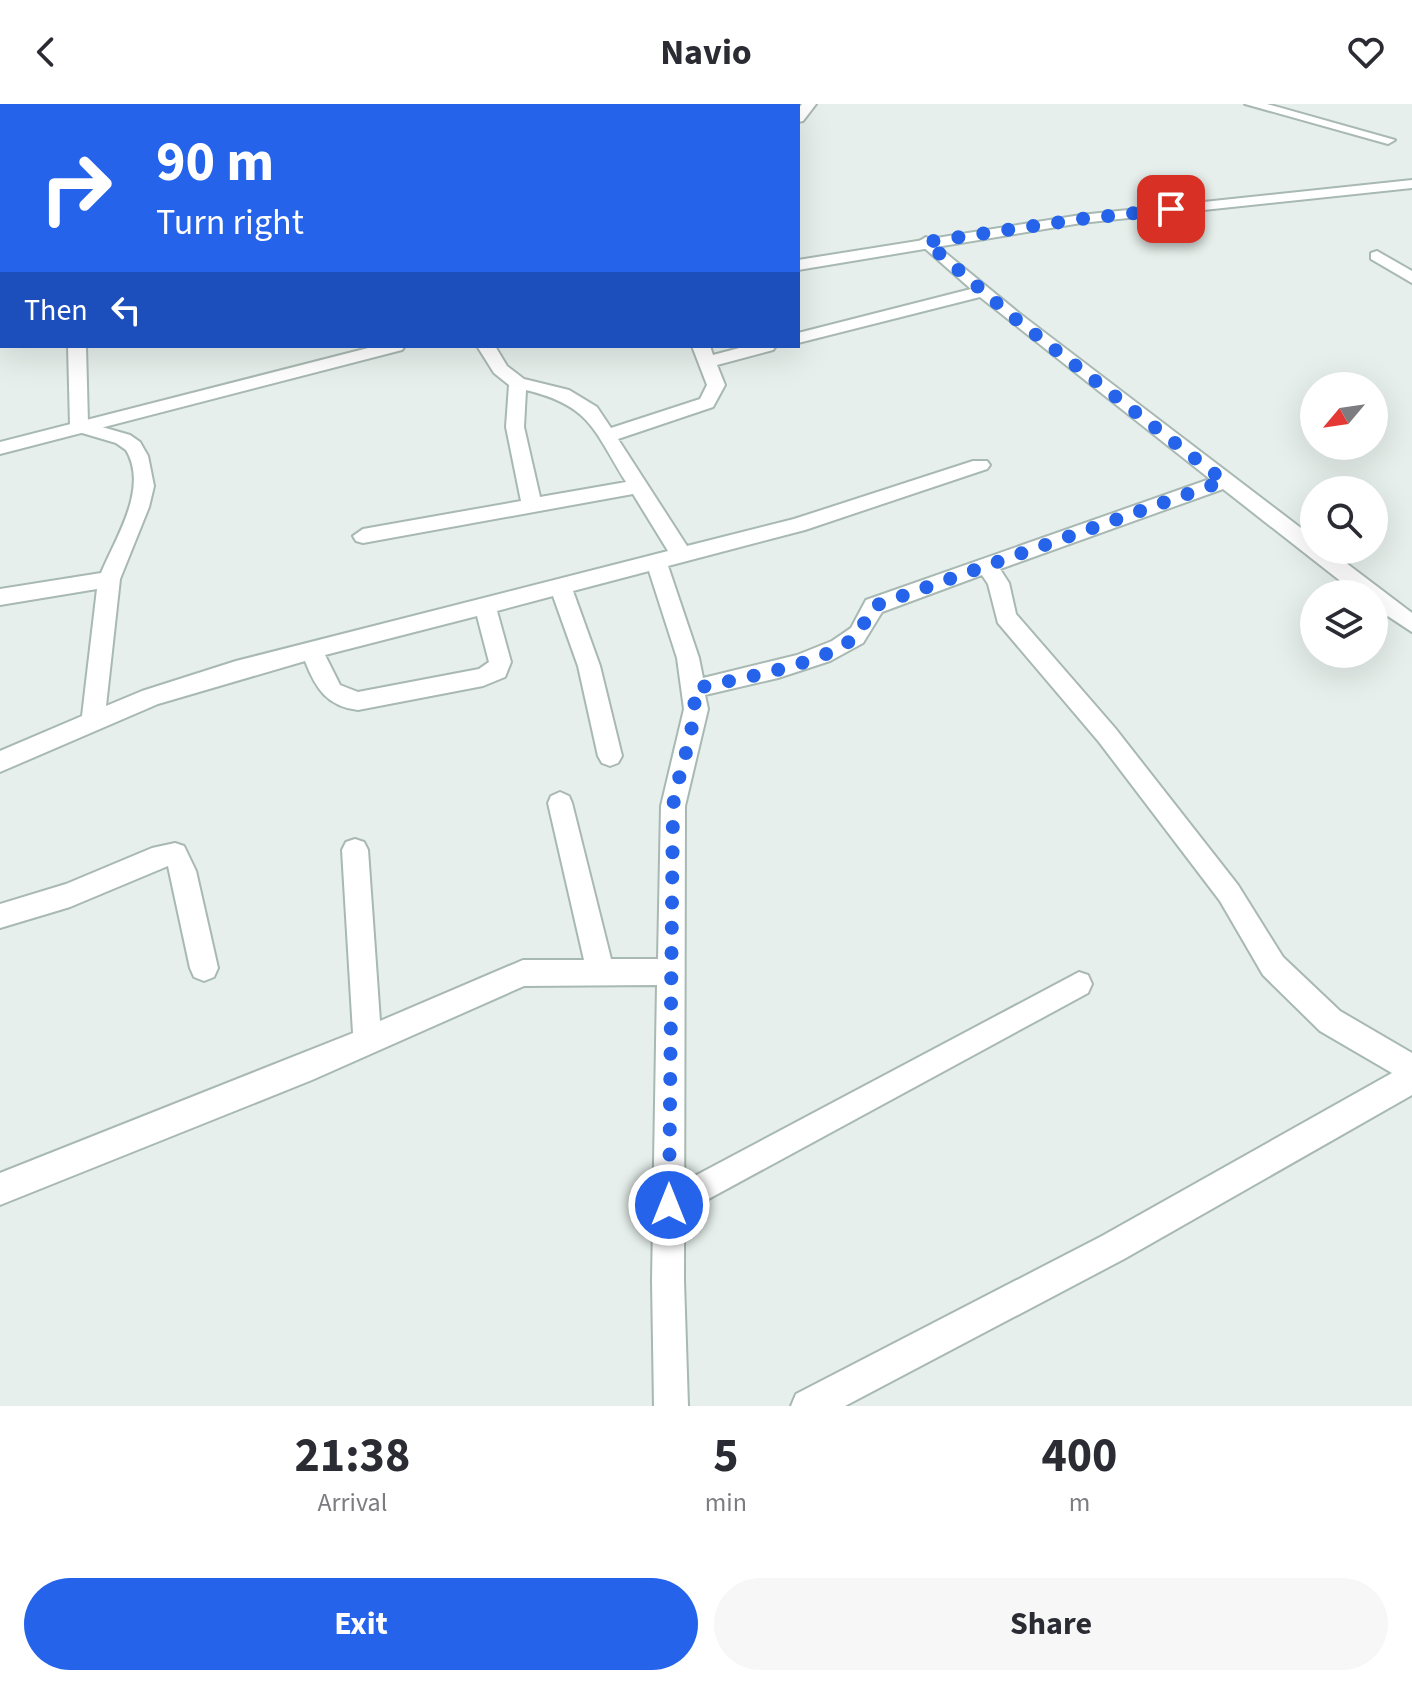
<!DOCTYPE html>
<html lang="en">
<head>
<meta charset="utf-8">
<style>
	:root { --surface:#fff; --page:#f7f7f7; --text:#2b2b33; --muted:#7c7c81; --accent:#2563eb }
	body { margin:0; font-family:"Source Sans 3",sans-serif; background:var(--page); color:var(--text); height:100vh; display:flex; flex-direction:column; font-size:30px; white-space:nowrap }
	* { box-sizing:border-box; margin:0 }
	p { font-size:26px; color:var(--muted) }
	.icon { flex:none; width:44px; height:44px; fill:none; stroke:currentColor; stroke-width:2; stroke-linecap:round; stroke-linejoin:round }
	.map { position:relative; height:1302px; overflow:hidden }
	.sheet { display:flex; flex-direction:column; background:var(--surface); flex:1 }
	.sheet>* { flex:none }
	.top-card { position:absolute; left:0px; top:0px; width:800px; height:244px; box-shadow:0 8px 32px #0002; background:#2563eb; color:#fff; overflow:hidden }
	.needle { width:52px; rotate:241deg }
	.buttons { position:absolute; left:1300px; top:268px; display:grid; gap:16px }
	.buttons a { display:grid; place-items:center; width:88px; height:88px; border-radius:50%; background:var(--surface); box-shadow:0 8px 32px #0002; font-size:40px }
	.pin { position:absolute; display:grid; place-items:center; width:68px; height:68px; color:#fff; margin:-34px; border-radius:16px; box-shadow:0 4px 12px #0006 }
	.me { position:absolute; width:88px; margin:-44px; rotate:0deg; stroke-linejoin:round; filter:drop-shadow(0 0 6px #0008) }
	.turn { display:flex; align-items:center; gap:28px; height:168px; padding:0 24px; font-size:36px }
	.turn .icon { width:104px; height:104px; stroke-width:2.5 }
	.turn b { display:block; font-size:56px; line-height:68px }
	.then { display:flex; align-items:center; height:76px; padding:0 24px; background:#0003; gap:16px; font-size:30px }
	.eta { display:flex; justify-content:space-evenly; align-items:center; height:136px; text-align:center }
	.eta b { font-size:48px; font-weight:700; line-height:56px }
	.action { display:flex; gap:16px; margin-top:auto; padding:16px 24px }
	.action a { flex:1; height:92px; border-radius:48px; background:var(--accent); color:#fff; font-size:32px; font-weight:700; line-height:92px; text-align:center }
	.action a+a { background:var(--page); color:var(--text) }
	header { display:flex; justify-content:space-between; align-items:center; height:104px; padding:0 24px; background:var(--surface); font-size:36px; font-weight:700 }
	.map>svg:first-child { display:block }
</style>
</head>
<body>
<header><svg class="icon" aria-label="back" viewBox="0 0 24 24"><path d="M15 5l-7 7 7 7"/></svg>Navio<svg class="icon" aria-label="heart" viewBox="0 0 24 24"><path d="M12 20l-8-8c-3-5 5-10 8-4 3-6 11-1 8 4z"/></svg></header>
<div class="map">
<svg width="1412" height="1302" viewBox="0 0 1412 1302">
	<rect width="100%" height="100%" fill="#e6efeb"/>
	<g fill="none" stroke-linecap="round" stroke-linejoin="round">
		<!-- service casing -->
		<g stroke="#a8b8b2" stroke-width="4">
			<path id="service" d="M1079,868L1088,871L1092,880L1088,889L679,1111L669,1115L659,1111L655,1101L659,1091Z"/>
		</g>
		<!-- minor casing -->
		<g stroke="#a8b8b2" stroke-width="4">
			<path id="minor" d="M802,0H816L803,17L798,18V5Z
				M1245,0H1267L1395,36L1388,40Z
				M926,133L1019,209L1314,434V446H1329L1412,509V528L1374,503V490H1357L1223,385L1000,465L1009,479L1016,510L1115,624L1238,781L1283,853L1340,907L1412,949V991L1124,1155L845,1302H791L796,1290L1102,1132L1392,969L1320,927L1263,871L1220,797L1099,638L998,519L988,480L982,471L882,508L863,539L830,557L778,574L705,591L708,605L685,702L684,1177L688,1302H654L652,1177L657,881L524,882L312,976L0,1101V1069L353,929L342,746L346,738L355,735L364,738L368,746L380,917L523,856H584L548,699L551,692L560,688L569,692L572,699L611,855H658L661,702L684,605L677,554L649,467L573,487L600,562L622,652L618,659L610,662L602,659L598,652L578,562L553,492L497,507L511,558L505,573L483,582L358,606C327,602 316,585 305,557L158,600L0,668V647L82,612L97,485L0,501V485L101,469C116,433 149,384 126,346L116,339L72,326L70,322L68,242H86L88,319L130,331L140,338L148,352L154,382L149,403L120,475L106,602L142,587L236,557L668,447L633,390L363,439L356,437L353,432L363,425L521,397L506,323L509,281L494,269L477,242H495L507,262L524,275L569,286L597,303L611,324L700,295L707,281L692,242H710L713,251L747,242H776L773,246L717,261L725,281L713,303L618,335L687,442L794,415L973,357H987L990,361L987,365L805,426L668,462L699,554L703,574L797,551L832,537L851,524L866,496L1210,375L980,193L798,239V229L971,185L921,141L918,138ZM526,286C591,302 593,325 626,378L540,393L524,323ZM477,512L489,558L479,565L358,588L340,581L325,551Z
				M1377,147L1412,167V179L1371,155V149Z
				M0,168L2,169V180L0,179Z
				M0,218H2V228H0Z
				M175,739L184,742L196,767L218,864L214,873L204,877L194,873L190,864L168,762L70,803L0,824V800L66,780L152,744Z"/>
		</g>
		<!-- tertiary casing -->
		<g stroke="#a8b8b2" stroke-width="4">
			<path id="tertiary" d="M1412,76V84L1081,119L798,166V156L1081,111Z
				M376,242H405L402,246L0,350V338Z"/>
		</g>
		<!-- service -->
		<use href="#service" fill="#fff" fill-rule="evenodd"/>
		<!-- minor -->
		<use href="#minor" fill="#fff" fill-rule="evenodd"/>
		<!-- tertiary -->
		<use href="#tertiary" fill="#fff" fill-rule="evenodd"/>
	</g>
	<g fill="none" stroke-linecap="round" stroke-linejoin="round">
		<!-- route -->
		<path stroke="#2563eb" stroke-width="14" stroke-dasharray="0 25.2" d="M669,1101L673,702C679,664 698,623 694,585C738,574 821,562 855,533C865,524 865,511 874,502L1224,377L1013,213L926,138L1081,115L1171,105"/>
	</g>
</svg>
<div class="buttons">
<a><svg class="needle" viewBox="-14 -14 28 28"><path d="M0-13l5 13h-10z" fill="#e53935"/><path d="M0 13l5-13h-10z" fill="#7c7c81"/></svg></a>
<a><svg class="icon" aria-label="search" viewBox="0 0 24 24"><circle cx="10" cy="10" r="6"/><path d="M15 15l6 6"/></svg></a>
<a><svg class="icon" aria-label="layers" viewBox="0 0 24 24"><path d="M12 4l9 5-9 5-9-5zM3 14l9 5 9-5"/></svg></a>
</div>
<div class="pin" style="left:1171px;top:105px;background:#d93025"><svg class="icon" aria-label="arrive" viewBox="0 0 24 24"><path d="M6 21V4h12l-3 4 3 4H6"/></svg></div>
<svg class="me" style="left:669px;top:1101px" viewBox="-20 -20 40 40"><circle r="17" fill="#2563eb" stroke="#fff" stroke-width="3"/><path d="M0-11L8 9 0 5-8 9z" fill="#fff"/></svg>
<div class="top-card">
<div class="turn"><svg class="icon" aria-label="right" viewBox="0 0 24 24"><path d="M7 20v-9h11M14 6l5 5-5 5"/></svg><div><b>90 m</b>Turn right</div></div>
<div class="then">Then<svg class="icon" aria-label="left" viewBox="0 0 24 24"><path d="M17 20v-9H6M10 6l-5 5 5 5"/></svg></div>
</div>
</div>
<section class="sheet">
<div class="eta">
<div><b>21:38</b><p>Arrival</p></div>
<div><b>5</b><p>min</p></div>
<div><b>400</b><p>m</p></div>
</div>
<div class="action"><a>Exit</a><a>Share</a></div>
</section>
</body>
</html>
